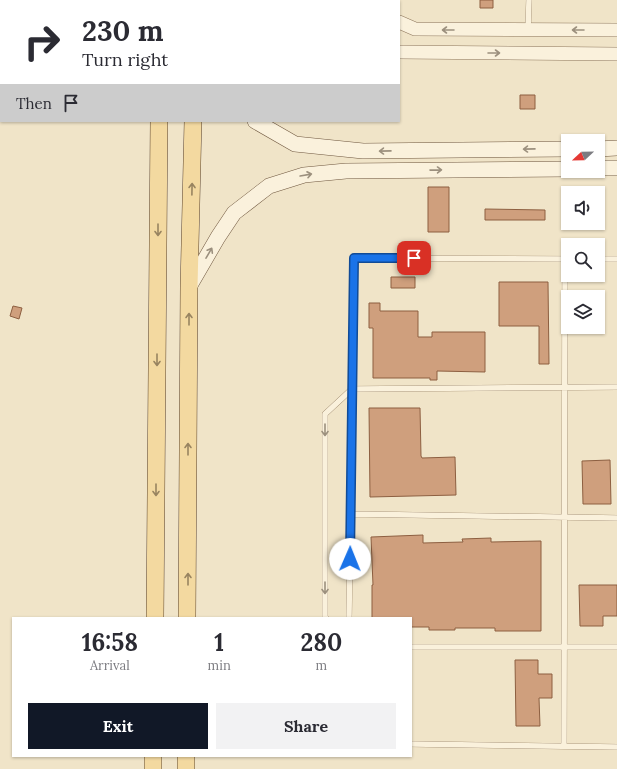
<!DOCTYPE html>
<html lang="en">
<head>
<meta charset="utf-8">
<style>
	:root { --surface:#fff; --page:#f2f2f3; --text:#2b2b33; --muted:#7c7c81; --accent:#111827 }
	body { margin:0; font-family:Lora,serif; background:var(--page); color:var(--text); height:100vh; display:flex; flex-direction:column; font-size:15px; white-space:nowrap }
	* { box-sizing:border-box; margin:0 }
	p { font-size:13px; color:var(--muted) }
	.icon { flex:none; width:22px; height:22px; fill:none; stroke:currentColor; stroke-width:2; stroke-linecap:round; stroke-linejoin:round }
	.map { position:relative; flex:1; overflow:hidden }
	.side { position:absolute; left:12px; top:617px; width:400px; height:140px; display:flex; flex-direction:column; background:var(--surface); border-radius:0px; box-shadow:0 1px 3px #0004 }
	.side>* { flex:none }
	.top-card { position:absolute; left:0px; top:0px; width:400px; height:122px; box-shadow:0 1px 3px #0004; background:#fff; color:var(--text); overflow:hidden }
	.needle { width:26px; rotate:248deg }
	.controls { position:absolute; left:561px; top:134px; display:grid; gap:8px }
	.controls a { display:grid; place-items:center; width:44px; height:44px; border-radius:0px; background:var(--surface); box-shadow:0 1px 3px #0004; font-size:20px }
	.pin { position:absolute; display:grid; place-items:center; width:34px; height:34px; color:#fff; margin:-17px; border-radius:8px; box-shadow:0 2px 6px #0006 }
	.me { position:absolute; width:44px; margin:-22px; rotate:1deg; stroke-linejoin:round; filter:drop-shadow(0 0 3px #0008) }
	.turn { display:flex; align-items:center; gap:14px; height:84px; padding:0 16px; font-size:18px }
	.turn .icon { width:52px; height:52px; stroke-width:2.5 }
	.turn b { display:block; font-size:28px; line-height:34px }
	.then { display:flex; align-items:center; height:38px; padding:0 16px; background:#0003; gap:8px; font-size:15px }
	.eta { display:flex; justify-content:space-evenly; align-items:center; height:68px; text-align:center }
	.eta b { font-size:24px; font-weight:800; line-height:28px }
	.primary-button { display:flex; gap:8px; margin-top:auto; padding:8px 16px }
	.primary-button a { flex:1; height:46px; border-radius:0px; background:var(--accent); color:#fff; font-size:16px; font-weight:800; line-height:46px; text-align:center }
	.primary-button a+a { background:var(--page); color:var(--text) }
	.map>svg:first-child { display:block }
</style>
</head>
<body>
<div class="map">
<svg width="617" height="769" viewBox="0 0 617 769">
	<rect width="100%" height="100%" fill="#f0e4c8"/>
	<!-- building -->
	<path fill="#cf9f7d" stroke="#8d5f41" d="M480,0H493V8H480Z
		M520,95H535V109H520Z
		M428,187H449V232H428Z
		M485,209L545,210V220H485Z
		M391,277H415V288H391Z
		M499,282H548L549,364H539V326H499Z
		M369,303H380V311H418V337H432V332H485V372L437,371V380H430V378H373V328H369Z
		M13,306L22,308L19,319L10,316Z
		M369,408H420L421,456L422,458L455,457L456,495L370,497Z
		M610,460L611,504H583L582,461Z
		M423,535V543L463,542L462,539L491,538V542L541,541V631H495V628H455V630H429V627H411V618H372V585H373L371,537Z
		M579,585H617V616H603V626H580Z
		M515,660H538V674H552V698H539L540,726H516Z"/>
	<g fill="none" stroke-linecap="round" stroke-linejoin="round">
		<!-- service casing -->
		<g stroke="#8d765c" stroke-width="6">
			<path id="service" d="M528,30L529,0
				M598,259H617
				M350,514L617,518
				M326,618L325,617V414L352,389L617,387
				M349,618L354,258L568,259
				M411,647H617
				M411,744L617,747
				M564,746L565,259"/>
		</g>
		<!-- tertiary casing -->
		<g stroke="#8d765c" stroke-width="14">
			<path id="tertiary" d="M364,0V1
				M388,0V1
				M399,22L415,29L617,30
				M399,52L617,54"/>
		</g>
		<!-- secondary casing -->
		<g stroke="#6f573f" stroke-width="16">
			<path id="secondary" d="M255,121L295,144L363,151L568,149
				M598,149L617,148
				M598,168H617
				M189,287L218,237L234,213L269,186L304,175L346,171L568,169"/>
		</g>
		<!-- primary casing -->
		<g stroke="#5b4430" stroke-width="18">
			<path id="primary" d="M160,1V0
				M195,1V0
				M155,618L159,121
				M187,618L189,287L193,121
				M153,769V756
				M186,769V756"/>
		</g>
		<!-- service -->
		<use href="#service" stroke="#faf1dc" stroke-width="5.5"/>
		<!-- tertiary -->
		<use href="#tertiary" stroke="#faf1dc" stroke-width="13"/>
		<!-- secondary -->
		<use href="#secondary" stroke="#faf1dc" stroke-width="15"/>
		<!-- primary -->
		<use href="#primary" stroke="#f3d9a0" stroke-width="17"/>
	</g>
	<!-- one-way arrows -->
	<defs><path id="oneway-shaft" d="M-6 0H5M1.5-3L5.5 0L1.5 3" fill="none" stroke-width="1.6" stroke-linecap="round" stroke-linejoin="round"/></defs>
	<g stroke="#9c907e">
		<use href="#oneway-shaft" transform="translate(448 30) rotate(-180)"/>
		<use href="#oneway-shaft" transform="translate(578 30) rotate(-180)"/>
		<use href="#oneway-shaft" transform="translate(494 53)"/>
		<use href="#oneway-shaft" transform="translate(529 149) rotate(179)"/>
		<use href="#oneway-shaft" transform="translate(385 151) rotate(179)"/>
		<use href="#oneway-shaft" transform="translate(436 170) rotate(-1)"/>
		<use href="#oneway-shaft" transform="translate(306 175) rotate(-10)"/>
		<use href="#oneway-shaft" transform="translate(209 253) rotate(-60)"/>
		<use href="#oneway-shaft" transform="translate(325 430) rotate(90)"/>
		<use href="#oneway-shaft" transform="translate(325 588) rotate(90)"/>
	</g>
	<g stroke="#988460">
		<use href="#oneway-shaft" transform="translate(192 189) rotate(-89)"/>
		<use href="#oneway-shaft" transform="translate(158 230) rotate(90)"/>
		<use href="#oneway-shaft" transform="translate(189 319) rotate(-90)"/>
		<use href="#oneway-shaft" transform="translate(157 360) rotate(90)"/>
		<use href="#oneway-shaft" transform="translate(188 449) rotate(-90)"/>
		<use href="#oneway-shaft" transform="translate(156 490) rotate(90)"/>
		<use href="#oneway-shaft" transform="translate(188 579) rotate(-90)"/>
	</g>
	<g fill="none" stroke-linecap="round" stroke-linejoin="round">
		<!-- route casing -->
		<g stroke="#114b97" stroke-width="10">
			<path id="route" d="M350,559L354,258H414"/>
		</g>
		<!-- route -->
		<use href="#route" stroke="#1a73e8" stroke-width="7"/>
	</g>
</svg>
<div class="controls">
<a><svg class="needle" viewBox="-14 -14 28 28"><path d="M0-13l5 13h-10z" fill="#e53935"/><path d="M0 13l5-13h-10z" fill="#7c7c81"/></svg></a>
<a><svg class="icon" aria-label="sound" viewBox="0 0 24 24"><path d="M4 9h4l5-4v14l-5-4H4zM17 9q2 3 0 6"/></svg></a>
<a><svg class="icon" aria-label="search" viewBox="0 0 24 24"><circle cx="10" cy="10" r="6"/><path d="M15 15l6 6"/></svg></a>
<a><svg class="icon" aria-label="layers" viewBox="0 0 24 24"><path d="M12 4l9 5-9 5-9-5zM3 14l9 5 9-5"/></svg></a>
</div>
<div class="pin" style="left:414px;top:258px;background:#d93025"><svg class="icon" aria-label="arrive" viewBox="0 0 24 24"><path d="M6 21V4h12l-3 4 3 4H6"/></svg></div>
<svg class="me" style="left:350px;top:559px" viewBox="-20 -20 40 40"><circle r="19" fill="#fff"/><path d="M0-13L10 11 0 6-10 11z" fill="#1a73e8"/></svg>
<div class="top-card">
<div class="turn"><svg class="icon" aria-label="right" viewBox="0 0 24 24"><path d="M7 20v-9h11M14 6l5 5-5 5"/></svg><div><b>230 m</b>Turn right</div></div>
<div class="then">Then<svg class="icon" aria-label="arrive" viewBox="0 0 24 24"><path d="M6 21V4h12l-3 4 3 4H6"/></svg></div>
</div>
<section class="side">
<div class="eta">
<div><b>16:58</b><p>Arrival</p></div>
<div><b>1</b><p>min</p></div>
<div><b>280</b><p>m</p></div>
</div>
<div class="primary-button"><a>Exit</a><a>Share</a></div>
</section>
</div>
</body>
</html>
